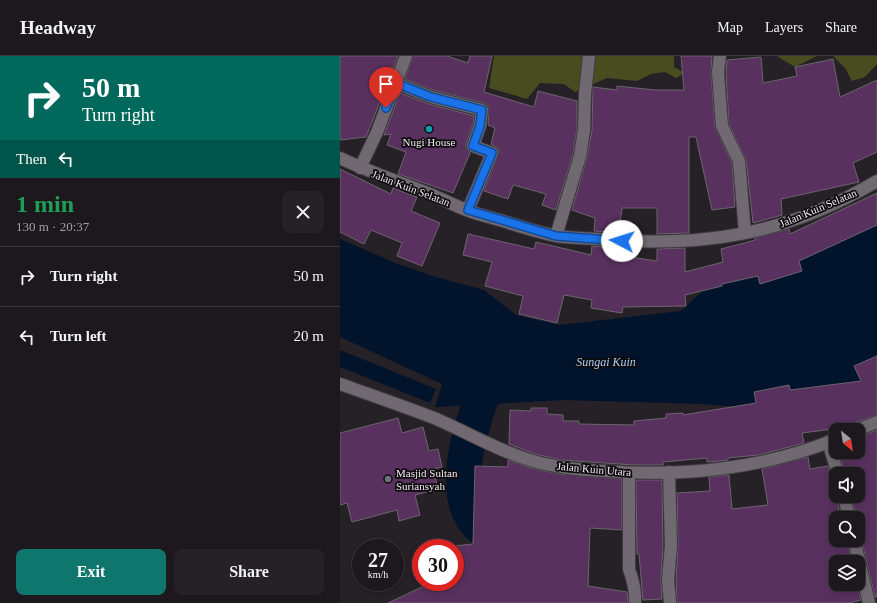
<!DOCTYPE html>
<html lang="en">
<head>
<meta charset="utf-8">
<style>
	:root { --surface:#1c181d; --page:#252126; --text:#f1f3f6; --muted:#a0a0a4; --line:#3a373b; --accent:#0f766e }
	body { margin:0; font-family:"Times New Roman",serif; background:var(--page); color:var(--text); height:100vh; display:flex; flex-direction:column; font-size:15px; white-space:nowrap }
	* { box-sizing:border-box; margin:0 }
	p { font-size:13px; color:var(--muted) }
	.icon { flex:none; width:22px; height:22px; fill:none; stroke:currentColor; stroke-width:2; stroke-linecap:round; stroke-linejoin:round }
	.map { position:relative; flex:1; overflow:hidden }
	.side { display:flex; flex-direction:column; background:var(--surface); width:340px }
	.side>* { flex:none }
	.hud { background:#00695c; color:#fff; overflow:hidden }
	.needle { width:26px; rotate:150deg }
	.buttons { position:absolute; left:489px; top:367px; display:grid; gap:8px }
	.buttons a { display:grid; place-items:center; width:36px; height:36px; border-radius:8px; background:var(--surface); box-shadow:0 2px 6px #0003,0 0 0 1px var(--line); font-size:20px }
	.speed { position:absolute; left:12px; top:483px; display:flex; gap:8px; font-size:20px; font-weight:700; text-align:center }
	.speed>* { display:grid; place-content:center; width:52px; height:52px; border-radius:50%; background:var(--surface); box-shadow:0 2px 6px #0003,0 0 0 1px var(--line); line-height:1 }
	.speed small { font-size:10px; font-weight:400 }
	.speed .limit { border:6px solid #d22; background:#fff; color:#111 }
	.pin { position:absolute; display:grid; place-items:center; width:34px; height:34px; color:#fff; margin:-41px -17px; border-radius:50% 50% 50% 0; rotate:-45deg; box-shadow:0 0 4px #0007 }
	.pin .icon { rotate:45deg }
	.me { position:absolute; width:44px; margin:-22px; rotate:275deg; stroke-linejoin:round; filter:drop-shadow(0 0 3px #0008) }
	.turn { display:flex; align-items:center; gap:14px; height:84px; padding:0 16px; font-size:18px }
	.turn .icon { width:52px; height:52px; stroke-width:2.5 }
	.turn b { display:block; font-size:28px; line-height:34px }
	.then { display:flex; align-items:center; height:38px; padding:0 16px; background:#0003; gap:8px; font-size:15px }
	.round { display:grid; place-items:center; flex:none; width:42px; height:42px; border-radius:8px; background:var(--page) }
	.headline { display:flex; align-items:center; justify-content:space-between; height:68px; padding:0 16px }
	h1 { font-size:24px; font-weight:600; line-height:30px; color:#1e9e55 }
	.button { display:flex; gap:8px; margin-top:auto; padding:8px 16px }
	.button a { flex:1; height:46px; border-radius:8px; background:var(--accent); color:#fff; font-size:16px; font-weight:600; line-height:46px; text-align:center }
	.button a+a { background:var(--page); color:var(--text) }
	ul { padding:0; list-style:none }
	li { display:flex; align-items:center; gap:12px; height:60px; padding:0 16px; border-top:1px solid var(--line) }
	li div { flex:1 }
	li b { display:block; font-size:15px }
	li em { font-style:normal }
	header { display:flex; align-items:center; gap:24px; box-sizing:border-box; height:56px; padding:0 20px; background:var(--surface); border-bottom:1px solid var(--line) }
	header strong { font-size:19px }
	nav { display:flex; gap:22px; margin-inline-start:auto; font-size:14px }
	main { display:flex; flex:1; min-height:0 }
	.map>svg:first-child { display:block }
</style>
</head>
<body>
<header>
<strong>Headway</strong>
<nav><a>Map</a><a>Layers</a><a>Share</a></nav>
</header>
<main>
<section class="side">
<div class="hud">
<div class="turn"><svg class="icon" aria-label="right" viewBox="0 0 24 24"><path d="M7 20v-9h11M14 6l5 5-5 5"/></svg><div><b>50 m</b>Turn right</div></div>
<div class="then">Then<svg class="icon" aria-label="left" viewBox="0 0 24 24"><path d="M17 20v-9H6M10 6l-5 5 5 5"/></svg></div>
</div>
<div class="headline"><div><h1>1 min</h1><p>130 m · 20:37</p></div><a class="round"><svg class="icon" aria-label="close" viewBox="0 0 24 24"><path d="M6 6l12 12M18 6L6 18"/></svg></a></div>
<ul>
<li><svg class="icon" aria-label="right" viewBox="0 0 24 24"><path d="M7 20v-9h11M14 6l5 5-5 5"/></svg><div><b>Turn right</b></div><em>50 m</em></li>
<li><svg class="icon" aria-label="left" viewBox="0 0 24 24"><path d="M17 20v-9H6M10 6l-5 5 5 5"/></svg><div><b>Turn left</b></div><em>20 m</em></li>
</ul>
<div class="button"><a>Exit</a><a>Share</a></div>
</section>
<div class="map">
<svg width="537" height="547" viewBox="0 0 537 547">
	<rect width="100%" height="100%" fill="#262027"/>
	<!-- green -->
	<path fill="#494c1e" d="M154,0H334V11L345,17L336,22L325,16L311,18L297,25L267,22L235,36L224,28L200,27L187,43L149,32Z
		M437,0H477L455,11Z
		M493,0H537V8L525,21L512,25L505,12Z"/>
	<!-- water -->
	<path fill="#01142b" d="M537,143V346L509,360L364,348L224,344L95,351L102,328L0,281V183L58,208L96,221L144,234L176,259L219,269L341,255L386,213Z
		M0,294L96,333L90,347L0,311Z"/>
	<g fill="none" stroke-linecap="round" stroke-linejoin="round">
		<!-- river -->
		<path stroke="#01142b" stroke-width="35" d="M154,306C140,346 109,420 131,459C142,480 159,476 171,494L184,547"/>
	</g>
	<!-- building -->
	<path fill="#58315f" stroke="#6d656e" d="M0,0H58L26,81L0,84Z
		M73,0H107L128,7L130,0H152L144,36L194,51L198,35L237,45V73L233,98L216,154L202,149L206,138L173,129L168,143L144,135L159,96L158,92L151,88L155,72L148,69L149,51L144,47L93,34L65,23Z
		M341,0H372L371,17L375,71L392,107L395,151L372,154L356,81H349V177L317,178V152H282L279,177L254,175L255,162L232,154L247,101L252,74L253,31L277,34V30L315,34H344Z
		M421,1L423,27L457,20L455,11L493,3L500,41L537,24V96L513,107L519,126L441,143L442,159L413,167L406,104L389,68L386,16L387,4Z
		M60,37L89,48L134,60L133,68L126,88V92L130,97L113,137L58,118L66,96L47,89L51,78L44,79Z
		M0,113L51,138L53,132L77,141L71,155L100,167L82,210L57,200L62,187L31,174L24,188L0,176Z
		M537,137V169L459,205L462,215L420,228L418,220L382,228V230L345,239L346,250L283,251L282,257L251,252L252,244L224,239L217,267L179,258L183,240L145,230L152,206L123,199L128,178L194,193L196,186L251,199L252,190L277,192L276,199L317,205V193L345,192V216L383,206L381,193L401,188L415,184V182L449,173L450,178Z
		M537,300V359L514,367L511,370L510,374H496V376H493V373L462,377L464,387L438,394L419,399L388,402V404L381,405L367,406V402L323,406V409H294L221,404L195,398L169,388L170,354L191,355V352H207V358L223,359V365H239V368L294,369V365L326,362V358L343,357V359L416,347L414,336L449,329L450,334L521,325L514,310Z
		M58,362L62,377L83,371L89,395L98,393L102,411L93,413L98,433L75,439L80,459L59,465L57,454L12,466L7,447L0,449V377Z
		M537,374V541H535L521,482L518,478V462H516L512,440H518V418H505L499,396H518V381Z
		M468,401L470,413L488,410L491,421L496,425V440L501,462H496V484H507L512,506H496V528H517L521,544L509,547H337L336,524L338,489L337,437L370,435L369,421L389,419L392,453L428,449L422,413Z
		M168,404L191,412L219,418L282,423V474L250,472L248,530L287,536L288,547H48L82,531L80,526H115V490L133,488L135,410L168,411Z
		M296,424H322L323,489L321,523L322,543L303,544L299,498H297Z"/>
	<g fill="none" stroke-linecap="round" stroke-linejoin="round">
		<!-- street casing -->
		<g stroke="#403b42" stroke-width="14">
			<path id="street" d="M380,0L378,16L382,70L399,105L405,177
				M56,27L91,41L142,54L140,70L133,90L152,97L128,154
				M0,102C29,116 60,126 90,138C103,143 115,150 129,155C143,160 158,163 172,168C186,172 201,177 216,180C230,182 244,182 258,183C361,192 447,179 537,125
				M20,112L37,76L66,0
				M216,180L240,100L244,74L245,38L249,0
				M488,386L498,418
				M329,416L331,489L328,524L330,547
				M289,417V513C293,524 296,534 295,547
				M504,440L509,462
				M514,484L529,547"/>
		</g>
		<!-- secondary casing -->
		<g stroke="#403b42" stroke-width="14">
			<path id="secondary" d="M0,328C31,339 63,350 94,362C127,376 158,395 193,405C217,412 241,414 265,415C342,421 424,413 496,383
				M517,374L537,366"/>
		</g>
		<!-- street -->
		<use href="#street" stroke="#716972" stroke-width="12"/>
		<!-- secondary -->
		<use href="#secondary" stroke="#716972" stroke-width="12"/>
	</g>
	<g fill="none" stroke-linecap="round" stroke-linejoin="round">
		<!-- route casing -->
		<g stroke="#114b97" stroke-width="10">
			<path id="route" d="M46,52L56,27L91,41L142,54L140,70L133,90L152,97L128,154L216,180L282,185"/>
		</g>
		<!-- route -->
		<use href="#route" stroke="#1a73e8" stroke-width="7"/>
	</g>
	<!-- markers -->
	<circle fill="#0f9aa8" stroke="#0e0b0e" stroke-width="1.5" cx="89" cy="73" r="4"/>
	<circle fill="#6b7280" stroke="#0e0b0e" stroke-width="1.5" cx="48" cy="423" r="4"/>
	<g text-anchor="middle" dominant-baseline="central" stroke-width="3.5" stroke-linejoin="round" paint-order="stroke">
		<!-- poi labels -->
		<g font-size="11" fill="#f0ebf1" stroke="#0e0b0e">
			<text x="89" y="86">Nugi House</text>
			<text x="56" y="417" text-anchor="start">Masjid Sultan<tspan x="56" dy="13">Suriansyah</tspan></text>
		</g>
		<!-- street labels -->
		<g font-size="11" fill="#f0ebf1" stroke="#0e0b0e">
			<text transform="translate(71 132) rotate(21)">Jalan Kuin Selatan</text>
			<text transform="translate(478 152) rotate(-23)">Jalan Kuin Selatan</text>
			<text transform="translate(254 413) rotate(5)">Jalan Kuin Utara</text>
		</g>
		<!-- water labels -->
		<g font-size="12" font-style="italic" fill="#aacff9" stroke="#0e0b0e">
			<text x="266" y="306">Sungai Kuin</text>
		</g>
	</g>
</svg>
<div class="buttons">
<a><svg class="needle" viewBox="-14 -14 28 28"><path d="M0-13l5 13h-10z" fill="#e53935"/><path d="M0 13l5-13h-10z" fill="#a0a0a4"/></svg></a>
<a><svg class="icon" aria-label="sound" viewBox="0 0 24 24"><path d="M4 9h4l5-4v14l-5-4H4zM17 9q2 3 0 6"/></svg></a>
<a><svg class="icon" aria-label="search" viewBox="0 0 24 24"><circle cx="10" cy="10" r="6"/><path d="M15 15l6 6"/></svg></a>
<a><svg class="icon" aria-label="layers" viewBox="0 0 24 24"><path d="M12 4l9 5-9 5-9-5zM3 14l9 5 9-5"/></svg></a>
</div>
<div class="speed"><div>27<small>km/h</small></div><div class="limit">30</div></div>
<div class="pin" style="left:46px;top:52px;background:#d93025"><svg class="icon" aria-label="arrive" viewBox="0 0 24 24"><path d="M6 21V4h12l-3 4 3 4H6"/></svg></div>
<svg class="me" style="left:282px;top:185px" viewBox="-20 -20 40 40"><circle r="19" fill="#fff"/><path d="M0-13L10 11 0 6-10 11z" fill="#1a73e8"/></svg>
</div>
</main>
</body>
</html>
